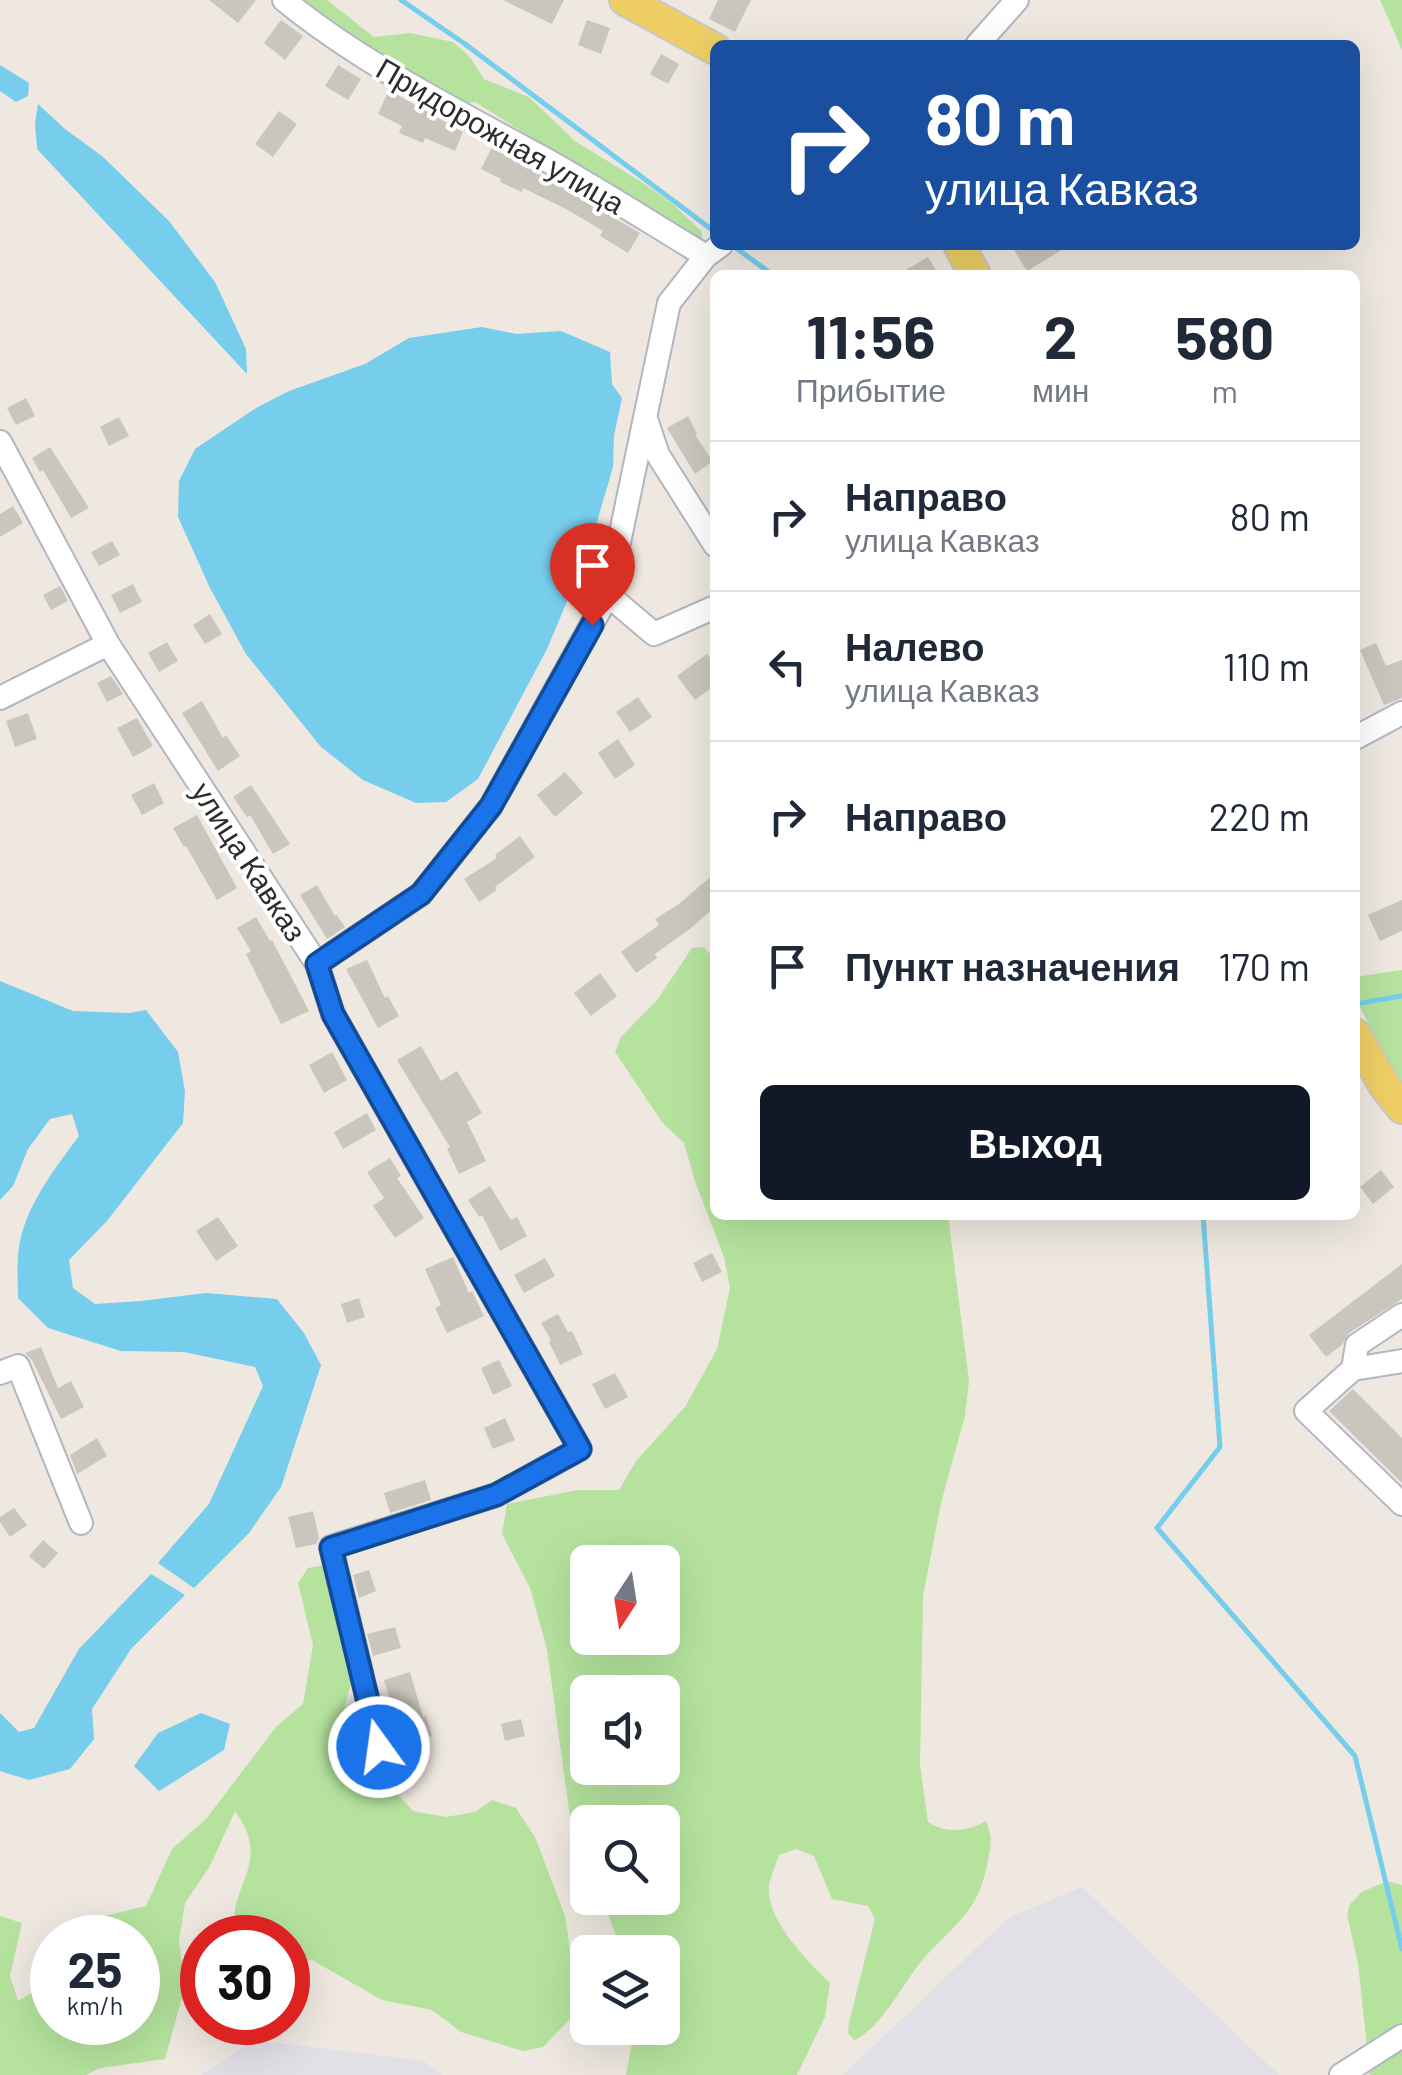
<!DOCTYPE html>
<html lang="ru">
<head>
<meta charset="utf-8">
<style>
	:root { --surface:#fff; --page:#f2f2f3; --text:#1f2937; --muted:#747a83; --line:#e0e1e3; --accent:#111827 }
	body { margin:0; font-family:Barlow,sans-serif; background:var(--page); color:var(--text); height:100vh; display:flex; flex-direction:column; font-size:38px; white-space:nowrap }
	* { box-sizing:border-box; margin:0 }
	p { font-size:32px; color:var(--muted) }
	.icon { flex:none; width:55px; height:55px; fill:none; stroke:currentColor; stroke-width:2; stroke-linecap:round; stroke-linejoin:round }
	.map { position:relative; flex:1; overflow:hidden }
	.sheet { position:absolute; left:710px; top:270px; width:650px; height:950px; display:flex; flex-direction:column; background:var(--surface); border-radius:15px; box-shadow:0 10px 40px #0002 }
	.sheet>* { flex:none }
	.top-card { position:absolute; left:710px; top:40px; width:650px; height:210px; border-radius:15px; box-shadow:0 10px 40px #0002; background:#1a4fa0; color:#fff; overflow:hidden }
	.needle { width:65px; rotate:192deg }
	.tools { position:absolute; left:570px; top:1545px; display:grid; gap:20px }
	.tools a { display:grid; place-items:center; width:110px; height:110px; border-radius:15px; background:var(--surface); box-shadow:0 10px 40px #0002; font-size:50px }
	.speed { position:absolute; left:30px; top:1915px; display:flex; gap:20px; font-size:50px; font-weight:700; text-align:center }
	.speed>* { display:grid; place-content:center; width:130px; height:130px; border-radius:50%; background:var(--surface); box-shadow:0 10px 40px #0002; line-height:1 }
	.speed small { font-size:25px; font-weight:400 }
	.speed .limit { border:15px solid #d22; background:#fff; color:#111 }
	.pin { position:absolute; display:grid; place-items:center; width:85px; height:85px; color:#fff; margin:-102px -42px; border-radius:50% 50% 50% 0; rotate:-45deg; box-shadow:0 0 10px #0007 }
	.pin .icon { rotate:45deg }
	.me { position:absolute; width:110px; margin:-55px; rotate:346deg; stroke-linejoin:round; filter:drop-shadow(0 0 8px #0008) }
	.turn { display:flex; align-items:center; gap:35px; height:210px; padding:0 50px; font-size:45px }
	.turn .icon { width:130px; height:130px; stroke-width:2.5 }
	.turn b { display:block; font-size:70px; line-height:85px }
	.eta { display:flex; justify-content:space-evenly; align-items:center; height:170px; text-align:center }
	.eta b { font-size:60px; font-weight:700; line-height:70px }
	.action { display:flex; gap:20px; margin-top:auto; padding:20px 50px }
	.action a { flex:1; height:115px; border-radius:15px; background:var(--accent); color:#fff; font-size:40px; font-weight:700; line-height:115px; text-align:center }
	ul { padding:0; list-style:none }
	li { display:flex; align-items:center; gap:30px; height:150px; padding:0 50px; border-top:2px solid var(--line) }
	li div { flex:1 }
	li b { display:block; font-size:38px }
	li em { font-style:normal }
	.map>svg:first-child { display:block }
</style>
</head>
<body>
<div class="map">
<svg width="1402" height="2075" viewBox="0 0 1402 2075">
	<rect width="100%" height="100%" fill="#eee8e0"/>
	<!-- industrial -->
	<path fill="#e2e0e7" d="M1082,1887L1279,2075H843L1008,1918Z
		M254,2040L424,2061L442,2075H201Z"/>
	<!-- green -->
	<path fill="#b5e39e" fill-rule="evenodd" d="M280,0H327L374,37L410,33L453,42L470,57L484,79L529,97L575,141L645,184L674,205L702,232V245L475,102L443,108Z
		M1380,0H1402V50Z
		M704,947L714,959L715,985V1215H948L969,1381L965,1416L941,1503L923,1596L920,1765L928,1822C947,1834 967,1832 986,1821C993,1837 991,1843 988,1860C979,1915 952,1924 920,1963C903,1984 879,2031 854,2040L848,2033L849,2023L875,1919L868,1906L832,1899L814,1856L796,1849L779,1855C776,1864 771,1875 769,1885C765,1919 808,1962 830,1983L825,2017L797,2075H626L635,2028H662V1952H622L602,1898H662V1822H588L587,1863L571,1825L547,1649L530,1588L502,1534L507,1504L578,1490H619L636,1461L685,1407L717,1349L730,1288L724,1257L696,1184L684,1143L662,1122L615,1052L621,1037L657,1000L692,948ZM662,1562V1638H588V1562ZM662,1692V1768H588V1692Z
		M1402,970V1087L1355,998V977Z
		M330,1564L355,1669L344,1710L348,1740L413,1811L446,1817L475,1812L492,1800L516,1808L535,1837L565,1916L576,1989L572,2017L543,2047L523,2051L461,2032L432,2010L382,2000L312,1960L288,1965V1938L236,1937C224,1885 275,1866 235,1811L210,1866L185,1903L179,1941L185,1987L165,2059L100,2068L86,2075H0V1916L22,1923L10,1976L18,2001L30,1994L52,1963V2022H138V1938L71,1937L83,1921L146,1906L172,1849L206,1819L276,1727L303,1704L313,1645L298,1583L308,1568Z
		M1387,1881L1402,1885V2075H1370L1358,1963L1347,1915L1350,1904L1362,1892Z"/>
	<!-- water -->
	<path fill="#77cdec" d="M0,65L29,83L28,96L16,102L0,91Z
		M38,104L65,129L102,156L169,221L215,282L246,349L247,374L37,149L35,123Z
		M482,327L516,334L561,331L610,352L612,384L622,398L614,436L613,467L589,549L547,649L478,779L446,802L416,803L363,780L321,747L246,654L210,588L178,517L179,481L195,449L256,408L289,391L365,364L409,338Z
		M0,981L73,1011L129,1013L146,1010L178,1052L185,1091L183,1123L107,1221L69,1260L73,1288L95,1304L141,1301L206,1293L277,1299L304,1333L321,1365L281,1487L249,1533L194,1588L158,1563L209,1504L263,1386L255,1367L184,1352L121,1351L48,1328L18,1298C18,1284 17,1271 18,1257C21,1211 53,1171 79,1136L72,1114L50,1119L28,1149L13,1186L0,1200Z
		M151,1574L185,1595L131,1649L92,1709L94,1739L70,1769L29,1780L0,1771V1713L19,1732L34,1728L79,1649Z
		M201,1713L230,1724L224,1750L159,1791L134,1766L158,1733Z"/>
	<g fill="none" stroke-linecap="round" stroke-linejoin="round">
		<!-- stream -->
		<path stroke="#77cdec" stroke-width="5" d="M401,0L465,44L715,232
			M732,245L773,275
			M1361,1003L1402,996
			M1203,1215L1220,1447L1157,1528L1355,1756L1402,1949"/>
	</g>
	<!-- building -->
	<path fill="#cac6be" d="M209,0H256L238,23Z
		M503,0H564L552,24Z
		M718,0H751L735,32L709,19Z
		M281,20L303,36L285,60L264,43Z
		M587,20L610,28L601,54L578,45Z
		M661,54L679,64L668,84L650,74Z
		M338,65L361,79L348,100L325,86Z
		M389,90L463,132L455,151L425,138L423,143L399,133L402,126L378,114Z
		M279,111L297,124L273,157L255,144Z
		M492,147L640,233L628,253L600,236L603,231L568,210L523,188L522,192L500,182L501,179L481,169Z
		M1011,245H1070L1027,271Z
		M928,257L939,275H897Z
		M26,398L35,416L16,425L7,408Z
		M688,416L697,434L695,435L713,461L695,474L667,428Z
		M119,417L129,436L109,446L100,427Z
		M50,447L89,508L71,518L43,470L40,472L32,458Z
		M13,506L23,523L0,537V514Z
		M112,541L120,555L99,566L91,552Z
		M133,584L142,602L120,613L111,595Z
		M60,586L68,601L51,610L43,595Z
		M210,614L222,634L205,644L193,625Z
		M167,642L178,661L159,672L148,653Z
		M1376,643L1386,666L1402,660V698L1384,705L1360,650Z
		M707,654L715,665V685L695,700L677,676Z
		M111,676L123,694L107,702L97,683Z
		M638,697L652,717L630,732L616,712Z
		M202,701L223,738L226,735L240,756L218,771L182,713Z
		M28,713L37,739L15,747L6,721Z
		M137,718L153,746L133,757L117,728Z
		M618,739L635,765L615,779L598,753Z
		M565,772L583,793L555,817L537,795Z
		M154,783L164,803L142,815L131,795Z
		M251,785L290,844L273,854L250,815L247,817L233,797Z
		M197,815L237,888L217,900L186,846L184,847L173,828Z
		M520,836L535,857L495,887L497,890L479,902L464,879L497,858L495,855Z
		M715,873V907L691,928L655,954L657,958L636,973L621,952L659,925L655,919L679,904Z
		M317,885L335,916L337,915L345,927L327,939L300,895Z
		M1402,900V931L1380,941L1368,915Z
		M256,917L270,941L272,940L309,1011L281,1024L246,954L251,951L237,928Z
		M367,960L385,998L388,996L399,1016L378,1028L346,969Z
		M600,973L617,996L591,1016L574,993Z
		M421,1046L441,1081L457,1071L482,1113L467,1122L486,1161L459,1174L447,1149L450,1147L397,1060Z
		M332,1052L347,1080L324,1093L309,1065Z
		M367,1113L376,1130L343,1149L334,1132Z
		M390,1158L401,1176L397,1178L424,1218L395,1238L373,1206L384,1198L367,1172Z
		M1381,1170L1394,1187L1373,1204L1360,1187Z
		M490,1186L511,1220L517,1217L527,1236L500,1251L482,1215L479,1217L468,1200Z
		M218,1217L238,1246L216,1261L196,1231Z
		M712,1253L722,1272L702,1282L693,1263Z
		M453,1257L469,1293L472,1291L484,1316L447,1333L435,1308L441,1305L425,1269Z
		M545,1258L555,1276L524,1293L514,1275Z
		M1402,1264V1299L1349,1333L1342,1345L1326,1357L1309,1335Z
		M359,1298L365,1317L347,1323L341,1304Z
		M558,1314L568,1332L572,1331L583,1354L560,1365L549,1342L551,1340L541,1323Z
		M41,1347L58,1388L71,1381L84,1407L61,1419L32,1360L25,1353Z
		M499,1360L512,1386L493,1395L481,1368Z
		M615,1373L628,1397L605,1409L592,1384Z
		M1353,1389L1402,1438V1483L1329,1411Z
		M505,1418L515,1440L493,1449L484,1428Z
		M97,1438L107,1456L77,1474L70,1455Z
		M425,1480L431,1500L390,1513L384,1493Z
		M14,1508L27,1525L10,1537L0,1522V1517Z
		M313,1511L319,1538L316,1544L296,1548L288,1517Z
		M43,1540L58,1553L44,1569L29,1556Z
		M369,1570L376,1591L359,1598L353,1575Z
		M395,1627L401,1648L373,1656L367,1634Z
		M410,1672L423,1717L426,1716L432,1736L396,1746L391,1726L397,1724L384,1680Z
		M521,1719L525,1736L505,1741L501,1724Z"/>
	<g fill="none" stroke-linecap="round" stroke-linejoin="round">
		<!-- minor casing -->
		<g stroke="#b3b6c0" stroke-width="26">
			<path id="minor" d="M284,0C361,63 454,109 541,157C597,188 651,223 706,256L721,245
				M977,45L1017,0
				M647,422L658,455L715,545
				M0,442L108,644L317,964L333,1014L580,1449L496,1495L331,1547L379,1747
				M608,595L654,634L715,607
				M0,698L108,644
				M1355,738L1402,713
				M317,964L421,894L491,806L608,595L669,303L706,256
				M1402,1361L1353,1369L1306,1411L1402,1504
				M1353,1369L1357,1345L1402,1315
				M0,1373L18,1366L81,1523
				M1341,2075L1402,2036"/>
		</g>
		<!-- major casing -->
		<g stroke="#c8c8c8" stroke-width="34">
			<path id="major" d="M625,0L715,49
				M959,245L975,275
				M1355,1034L1384,1085L1402,1108"/>
		</g>
		<!-- minor -->
		<use href="#minor" stroke="#fff" stroke-width="22"/>
		<!-- major -->
		<use href="#major" stroke="#eece65" stroke-width="30"/>
	</g>
	<g fill="none" stroke-linecap="round" stroke-linejoin="round">
		<!-- route casing -->
		<g stroke="#114b97" stroke-width="25">
			<path id="route" d="M379,1747L331,1548L496,1495L580,1449L333,1014L317,964L421,894L491,806L592,625"/>
		</g>
		<!-- route -->
		<use href="#route" stroke="#1a73e8" stroke-width="18"/>
	</g>
	<g text-anchor="middle" dominant-baseline="central" stroke-width="8" stroke-linejoin="round" paint-order="stroke">
		<!-- street labels -->
		<g font-size="30" fill="#2d2d2d" stroke="#fff">
			<text transform="translate(501 135) rotate(30)">Придорожная улица</text>
			<text transform="translate(250 861) rotate(57)">улица Кавказ</text>
		</g>
	</g>
</svg>
<div class="tools">
<a><svg class="needle" viewBox="-14 -14 28 28"><path d="M0-13l5 13h-10z" fill="#e53935"/><path d="M0 13l5-13h-10z" fill="#747a83"/></svg></a>
<a><svg class="icon" aria-label="sound" viewBox="0 0 24 24"><path d="M4 9h4l5-4v14l-5-4H4zM17 9q2 3 0 6"/></svg></a>
<a><svg class="icon" aria-label="search" viewBox="0 0 24 24"><circle cx="10" cy="10" r="6"/><path d="M15 15l6 6"/></svg></a>
<a><svg class="icon" aria-label="layers" viewBox="0 0 24 24"><path d="M12 4l9 5-9 5-9-5zM3 14l9 5 9-5"/></svg></a>
</div>
<div class="speed"><div>25<small>km/h</small></div><div class="limit">30</div></div>
<div class="pin" style="left:592px;top:625px;background:#d93025"><svg class="icon" aria-label="arrive" viewBox="0 0 24 24"><path d="M6 21V4h12l-3 4 3 4H6"/></svg></div>
<svg class="me" style="left:379px;top:1747px" viewBox="-20 -20 40 40"><circle r="17" fill="#1a73e8" stroke="#fff" stroke-width="3"/><path d="M0-11L8 9 0 5-8 9z" fill="#fff"/></svg>
<div class="top-card">
<div class="turn"><svg class="icon" aria-label="right" viewBox="0 0 24 24"><path d="M7 20v-9h11M14 6l5 5-5 5"/></svg><div><b>80 m</b>улица Кавказ</div></div>
</div>
<section class="sheet">
<div class="eta">
<div><b>11:56</b><p>Прибытие</p></div>
<div><b>2</b><p>мин</p></div>
<div><b>580</b><p>m</p></div>
</div>
<ul>
<li><svg class="icon" aria-label="right" viewBox="0 0 24 24"><path d="M7 20v-9h11M14 6l5 5-5 5"/></svg><div><b>Направо</b><p>улица Кавказ</p></div><em>80 m</em></li>
<li><svg class="icon" aria-label="left" viewBox="0 0 24 24"><path d="M17 20v-9H6M10 6l-5 5 5 5"/></svg><div><b>Налево</b><p>улица Кавказ</p></div><em>110 m</em></li>
<li><svg class="icon" aria-label="right" viewBox="0 0 24 24"><path d="M7 20v-9h11M14 6l5 5-5 5"/></svg><div><b>Направо</b></div><em>220 m</em></li>
<li><svg class="icon" aria-label="arrive" viewBox="0 0 24 24"><path d="M6 21V4h12l-3 4 3 4H6"/></svg><div><b>Пункт назначения</b></div><em>170 m</em></li>
</ul>
<div class="action"><a>Выход</a></div>
</section>
</div>
</body>
</html>
